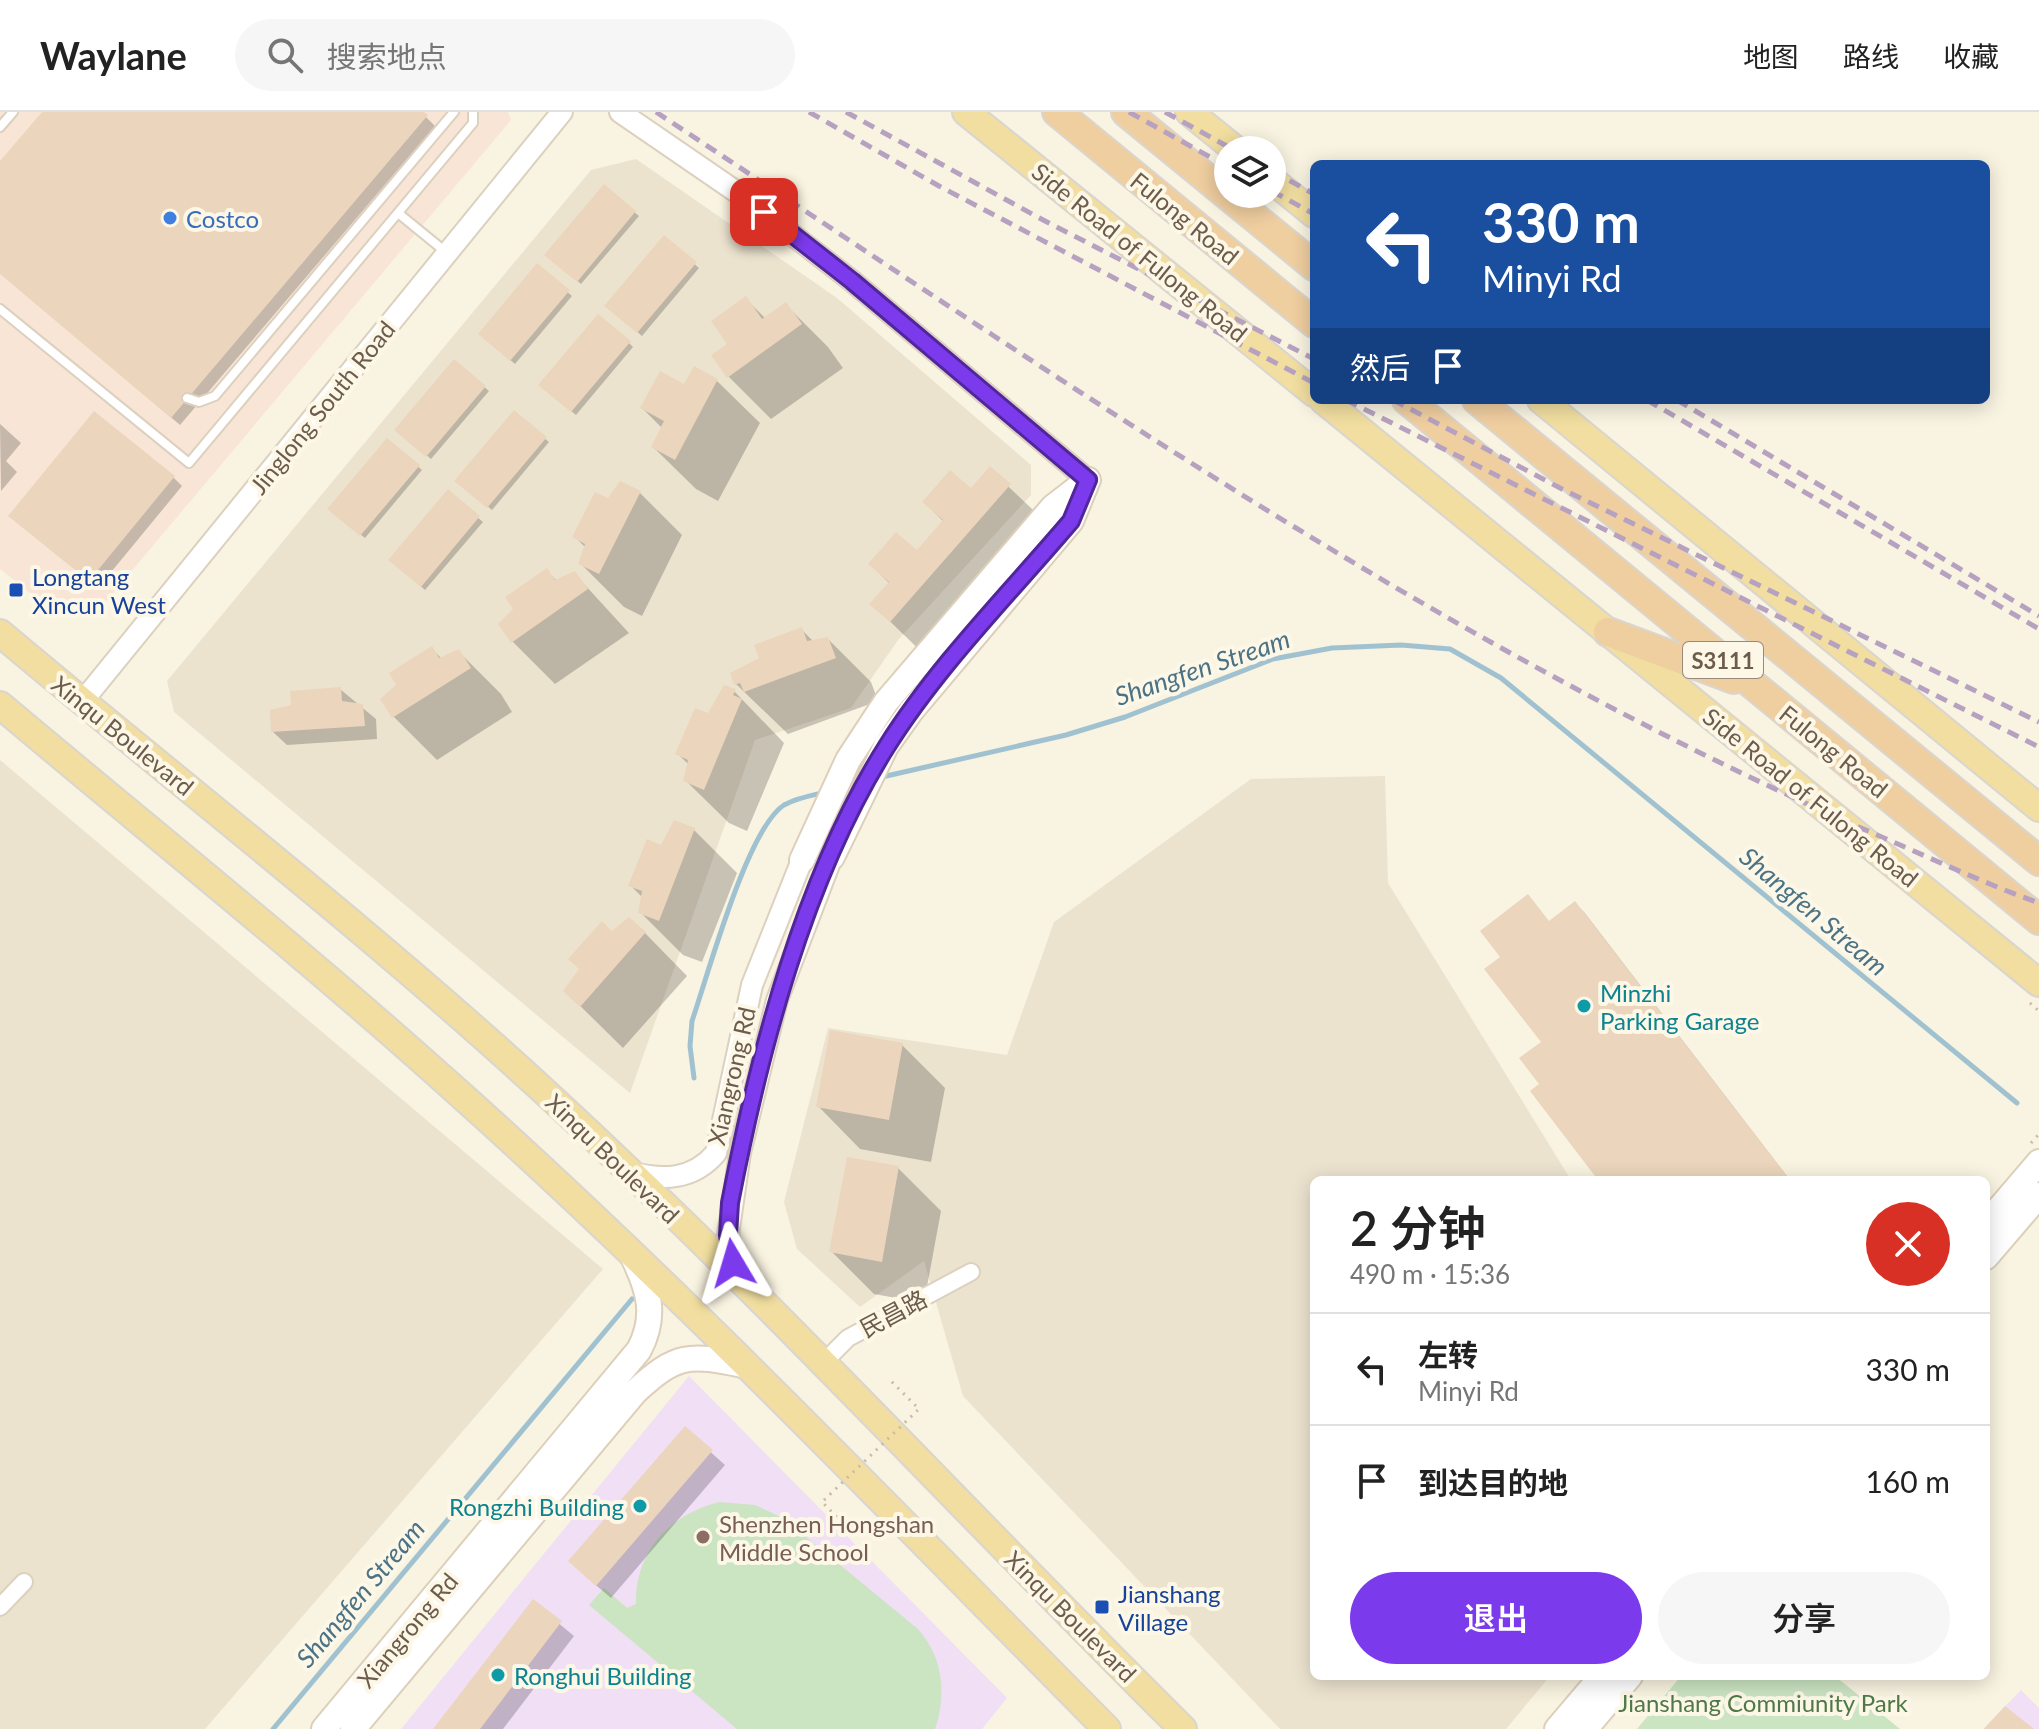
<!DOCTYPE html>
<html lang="zh">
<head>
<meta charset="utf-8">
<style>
	:root { --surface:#fff; --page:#f6f6f6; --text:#222; --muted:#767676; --line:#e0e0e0; --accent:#7c3aed }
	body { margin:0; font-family:Lato,"Noto Sans SC",sans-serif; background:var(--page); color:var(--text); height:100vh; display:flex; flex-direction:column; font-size:30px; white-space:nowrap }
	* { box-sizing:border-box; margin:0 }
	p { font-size:26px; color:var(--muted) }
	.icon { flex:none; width:44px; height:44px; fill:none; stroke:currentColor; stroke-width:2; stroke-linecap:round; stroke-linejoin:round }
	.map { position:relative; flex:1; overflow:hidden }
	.details { position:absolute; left:1310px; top:1064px; width:680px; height:504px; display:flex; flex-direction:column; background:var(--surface); border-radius:12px; box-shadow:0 4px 20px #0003 }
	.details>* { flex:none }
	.banner { position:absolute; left:1310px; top:48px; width:680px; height:244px; border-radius:12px; box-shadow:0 4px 20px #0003; background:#1a4fa0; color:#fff; overflow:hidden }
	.buttons { position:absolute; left:1214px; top:24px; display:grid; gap:16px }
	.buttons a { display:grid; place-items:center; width:72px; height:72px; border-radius:50%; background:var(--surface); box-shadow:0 4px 20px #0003; font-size:40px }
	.pin { position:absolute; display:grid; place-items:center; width:68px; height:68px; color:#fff; margin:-34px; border-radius:16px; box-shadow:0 4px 12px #0006 }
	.me { position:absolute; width:88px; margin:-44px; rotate:353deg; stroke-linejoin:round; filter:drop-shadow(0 0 6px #0008) }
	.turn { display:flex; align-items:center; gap:28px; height:168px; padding:0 40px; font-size:36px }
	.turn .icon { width:104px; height:104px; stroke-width:2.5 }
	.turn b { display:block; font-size:56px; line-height:68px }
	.then { display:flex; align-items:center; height:76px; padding:0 40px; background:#0003; gap:16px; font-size:30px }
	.round { display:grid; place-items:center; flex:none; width:84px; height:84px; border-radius:42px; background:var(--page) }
	.head { display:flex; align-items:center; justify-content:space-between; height:136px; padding:0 40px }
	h1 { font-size:48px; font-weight:600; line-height:60px }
	.button { display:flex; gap:16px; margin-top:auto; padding:16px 40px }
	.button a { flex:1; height:92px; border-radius:48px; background:var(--accent); color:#fff; font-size:32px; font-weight:600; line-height:92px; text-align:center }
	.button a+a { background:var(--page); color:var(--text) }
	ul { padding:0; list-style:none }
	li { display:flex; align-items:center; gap:24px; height:112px; padding:0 40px; border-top:2px solid var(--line) }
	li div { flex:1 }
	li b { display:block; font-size:30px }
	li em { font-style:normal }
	header { display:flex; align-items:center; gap:48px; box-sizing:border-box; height:112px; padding:0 40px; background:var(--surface); border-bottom:2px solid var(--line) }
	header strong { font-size:38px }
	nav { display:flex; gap:44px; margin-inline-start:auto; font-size:28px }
	.search { width:560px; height:72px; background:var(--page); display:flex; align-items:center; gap:20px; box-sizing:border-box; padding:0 28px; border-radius:44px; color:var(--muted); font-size:30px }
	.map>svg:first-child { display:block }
</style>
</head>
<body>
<header>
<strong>Waylane</strong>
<div class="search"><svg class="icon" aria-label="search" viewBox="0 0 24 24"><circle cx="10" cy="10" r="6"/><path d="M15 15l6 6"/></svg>搜索地点</div>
<nav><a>地图</a><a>路线</a><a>收藏</a></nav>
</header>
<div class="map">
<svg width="2039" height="1617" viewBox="0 0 2039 1617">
	<rect width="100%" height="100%" fill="#f9f3e1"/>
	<!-- residential -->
	<path fill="#ece3cf" d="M636,47L837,186L1031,353V383L898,528L851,596L755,628L630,981L174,600L167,569L591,58Z
		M0,648L603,1157L205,1617H0Z
		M1385,664L1388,771L1571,1068H1314V1564H1550L1506,1617H1280L963,1284L924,1149L860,1195L797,1137L784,1090L828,916L1007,943L1054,810L1251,667Z"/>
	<!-- commercial -->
	<path fill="#f8e5d6" d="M0,0H508L511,8L98,499L59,504L0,457Z"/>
	<!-- education -->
	<path fill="#f0dff5" d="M689,1264L1007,1586L982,1617H401Z
		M2021,1578L2039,1596V1617H1983Z"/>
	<!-- green -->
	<path fill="#cbe4c2" d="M719,1390L755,1393L783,1406L918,1517C943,1545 947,1582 935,1617H737L589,1493L604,1476L627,1496L636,1492C635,1440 669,1403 719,1390Z
		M1681,1564H1835L1900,1617H1637Z"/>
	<!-- shadow -->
	<path fill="#0003" d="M45,0H421L435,14L180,313L0,161V53Z
		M604,75L639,104L581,172L547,143Z
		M665,126L699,156L642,224L607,194Z
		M538,154L572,184L515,252L484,226Z
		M746,187L766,207L786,193L828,235L843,256L771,307L729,265L730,233Z
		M629,231L633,235L576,303L544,277Z
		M454,250L489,279L431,347L400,321Z
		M717,269L760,311L718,389L696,377L653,335L663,317L642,296L685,274Z
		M514,301L549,330L492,398L461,372Z
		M0,312L21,331L6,349L17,360L1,379Z
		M388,329L422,358L365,426L334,401Z
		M990,357L1052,416L934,552L872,492L890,472L870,452L917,441L944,410L924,390L971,379Z
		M173,365L182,374L98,476L19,412Z
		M448,380L483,410L425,478L391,448Z
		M640,381L682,423L642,504L624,495L581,452L586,436L575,425L608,389Z
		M547,459L557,469L574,461L629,521L555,572L512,529L516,497Z
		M802,518L814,530L828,527L871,570L878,589L788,622L736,572Z
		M431,536L442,547L459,540L501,582L512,600L437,648L394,605L383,588Z
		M340,577L376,607L377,627L287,633L273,620Z
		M734,579L784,631L747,719L729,711L686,669L689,653L678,642Z
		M676,711L694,718L737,761L702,850L683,843L640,800L643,786L631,774L662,735Z
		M1575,791L1584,800L1790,1068H1601L1542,972L1550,811Z
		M612,821H645L687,864L623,936L565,879Z
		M902,933L945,976L931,1050L860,1037L818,994Z
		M898,1056L941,1099L924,1191L874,1182L831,1139Z
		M685,1317L725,1353L611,1486L584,1463Z
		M533,1490L574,1524L503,1617H436Z"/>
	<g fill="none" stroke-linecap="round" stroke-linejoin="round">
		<!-- stream -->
		<path stroke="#a0c2d0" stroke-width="5" d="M882,665L1066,623L1125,605L1273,547L1332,536L1401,533L1450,537L1501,566L2017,991
			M694,966L690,934L692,909C708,863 747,717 784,693C796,686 813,683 826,680
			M273,1617L632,1187"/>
	</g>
	<!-- building -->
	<path fill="#ebd5bc" d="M42,0H424L428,3L171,306L0,162V49Z
		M604,72L636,99L577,170L544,143Z
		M664,123L697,150L637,221L604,194Z
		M537,151L570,178L510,249L478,222Z
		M746,184L762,207L786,190L802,212L727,266L711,243L727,232L711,209Z
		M598,202L631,229L571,300L538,273Z
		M454,247L486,274L426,345L394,318Z
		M694,254L718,267L675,348L651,335L664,309L640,296L660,259L684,272Z
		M514,298L547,325L487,396L454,369Z
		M94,299L175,364L89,469L8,404Z
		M387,326L420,353L360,424L327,397Z
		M990,354L1011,372L890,510L869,492L889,470L868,452L896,420L917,438L943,408L922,390L950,358L971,376Z
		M620,369L641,379L599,462L578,452L585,432L572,425L595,380L608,386Z
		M448,377L480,404L421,475L388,448Z
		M547,456L555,468L575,459L588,477L511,531L498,512L513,497L505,485Z
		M802,515L807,529L828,525L836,546L744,580L740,571L734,573L730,561L759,546L754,533Z
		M432,534L439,546L459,537L471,556L392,606L380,587L396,573L389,561Z
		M724,573L736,577L733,583L742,587L704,678L683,669L688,648L675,642L695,596L708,601Z
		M341,575L342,589L363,592L365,614L271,620L270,598L291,593L290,579Z
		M674,708L695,716L659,809L638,801L642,779L628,774L647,727L661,733Z
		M1528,782L1549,809L1575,789L1790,1068H1598L1530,979L1539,972L1519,946L1541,930L1484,857L1500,845L1480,819Z
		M629,805L646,820L580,895L563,879L579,857L568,847L602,809L612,819Z
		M830,918L903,931L889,1008L816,995Z
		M847,1045L899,1054L882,1150L829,1140Z
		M685,1314L713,1338L596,1474L568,1449Z
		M533,1487L562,1509L480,1617H433Z
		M2005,1594L2034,1617H1984Z"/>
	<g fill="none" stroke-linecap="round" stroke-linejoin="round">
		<!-- service casing -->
		<g stroke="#dcd0bf" stroke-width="12">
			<path id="service" d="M0,15L13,0
				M398,101L447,141
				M0,197L189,351L473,11V0
				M187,286L199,290L215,284L454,0"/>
		</g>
		<!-- minor casing -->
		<g stroke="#dcd0bf" stroke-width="20">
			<path id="minor" d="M822,1252L848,1226L971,1160
				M0,1495L24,1470"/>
		</g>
		<!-- tertiary casing -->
		<g stroke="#dcd0bf" stroke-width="24">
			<path id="tertiary" d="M620,0L741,83L852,169L1088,368
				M82,590L562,0
				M630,1060C663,1069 693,1068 716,1041L752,873L802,748
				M739,1164L728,1123L740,1041L777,888L832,745"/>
		</g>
		<!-- secondary casing -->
		<g stroke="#ddcfba" stroke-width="28">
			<path id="secondary" d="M832,745L886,634L911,599L1071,409L1087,370
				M802,748L848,648L886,590L1053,395L1088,368
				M1986,1112L2039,1050
				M1986,1145L2039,1083
				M324,1617L639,1238C657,1204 649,1178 633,1145
				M353,1617L635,1280C677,1241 689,1242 743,1253
				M1557,1617L1602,1564
				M1585,1617L1630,1564"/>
		</g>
		<!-- primary casing -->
		<g stroke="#d9d5d0" stroke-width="30">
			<path id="primary" d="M966,0L1314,281
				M1189,0L1236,38
				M1272,68L1314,102
				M1323,288L2039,871
				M1541,288L2039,696
				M0,521C182,674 371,820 546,981C767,1184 970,1406 1183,1617
				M0,593C151,720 305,843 452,975C680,1178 892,1400 1107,1617"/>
		</g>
		<!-- trunk casing -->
		<g stroke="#d9d5d0" stroke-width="32">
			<path id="trunk" d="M1057,0L1314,211
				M1126,0L1314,154
				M1407,288L2039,808
				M1477,288L2039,749
				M1608,520L1734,567"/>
		</g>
		<!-- path -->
		<path stroke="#cfb9a0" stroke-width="3" stroke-dasharray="2 6" stroke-linecap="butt" d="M2030,891L2039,899
			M2031,1031L2039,1022"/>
		<!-- service -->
		<use href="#service" stroke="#fff" stroke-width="8"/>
		<!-- minor -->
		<use href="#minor" stroke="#fff" stroke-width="16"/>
		<!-- tertiary -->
		<use href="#tertiary" stroke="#fff" stroke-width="20"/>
		<!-- secondary -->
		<use href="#secondary" stroke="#fff" stroke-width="24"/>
		<!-- primary -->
		<use href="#primary" stroke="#f1dea0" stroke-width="26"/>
		<!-- trunk -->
		<use href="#trunk" stroke="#efcea0" stroke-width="28"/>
		<!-- rail -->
		<path stroke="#b6a2c0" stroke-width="5" stroke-dasharray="12 8" stroke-linecap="butt" d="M656,0C1053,262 1445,537 1884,726C1935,748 1986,772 2039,791
			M809,0L939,74L1314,271
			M846,0L1045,109L1314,247
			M1129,0L1228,55
			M1165,0L1234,38
			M1272,59L1314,82
			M1272,79L1314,102
			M1346,288L2039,635
			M1393,288L1562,377L2039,610
			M1647,288L2039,517
			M1677,288L2039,504"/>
		<!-- path-bridge -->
		<path stroke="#cfb9a0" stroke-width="3" stroke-dasharray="2 6" stroke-linecap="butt" d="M854,1422L822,1390L919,1297L888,1266"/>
	</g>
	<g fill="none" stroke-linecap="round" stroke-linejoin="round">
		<!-- route casing -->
		<g stroke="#51269a" stroke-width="20">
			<path id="route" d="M733,1151L728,1123L730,1091C759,940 804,765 887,634C938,553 1009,482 1071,409L1088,368L852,169L764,100"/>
		</g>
		<!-- route -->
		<use href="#route" stroke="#7c3aed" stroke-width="14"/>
	</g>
	<!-- markers -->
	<circle fill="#3f7fe0" stroke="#fcf7e7" stroke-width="3" cx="170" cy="106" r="8"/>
	<g fill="#1a4fb4" stroke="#fcf7e7" stroke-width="3">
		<rect x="8" y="470" width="16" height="16" rx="4"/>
		<rect x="1094" y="1487" width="16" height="16" rx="4"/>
	</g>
	<g fill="#0f9aa8" stroke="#fcf7e7" stroke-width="3">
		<circle cx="1584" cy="894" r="8"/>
		<circle cx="640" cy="1394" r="8"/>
		<circle cx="498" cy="1563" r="8"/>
	</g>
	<circle fill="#8d6e63" stroke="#fcf7e7" stroke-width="3" cx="703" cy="1425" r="8"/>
	<g text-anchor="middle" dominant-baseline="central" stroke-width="8" stroke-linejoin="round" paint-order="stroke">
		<!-- shield labels -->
		<rect fill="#fcf7e7" stroke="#988a7a" stroke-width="2" x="1683" y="530" width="80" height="36" rx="6"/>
		<g font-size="22" font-weight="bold" fill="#6d5c4b">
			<text x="1723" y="548">S3111</text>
		</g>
		<!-- shop labels -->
		<g font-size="24" fill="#366cbe" stroke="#fcf7e7" text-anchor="start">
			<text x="186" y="106">Costco</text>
		</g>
		<!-- street labels -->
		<g font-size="24" fill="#6d5c4b" stroke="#fcf7e7">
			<text transform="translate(1185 106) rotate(39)">Fulong Road</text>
			<text transform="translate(1140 140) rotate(39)">Side Road of Fulong Road</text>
			<text transform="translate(322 295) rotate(-51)">Jinglong South Road</text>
			<text transform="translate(123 623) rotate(39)">Xinqu Boulevard</text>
			<text transform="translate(1834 639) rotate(39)">Fulong Road</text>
			<text transform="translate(1811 685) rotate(39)">Side Road of Fulong Road</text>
			<text transform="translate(731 964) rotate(-77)">Xiangrong Rd</text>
			<text transform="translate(613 1046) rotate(44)">Xinqu Boulevard</text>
			<text transform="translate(893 1201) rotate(-28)">民昌路</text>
			<text transform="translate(1071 1504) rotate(45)">Xinqu Boulevard</text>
			<text transform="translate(407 1518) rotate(-50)">Xiangrong Rd</text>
		</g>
		<!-- transit labels -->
		<g font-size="24" fill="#164399" stroke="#fcf7e7" text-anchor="start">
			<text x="32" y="464">Longtang<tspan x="32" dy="28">Xincun West</tspan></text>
			<text x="1118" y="1481">Jianshang<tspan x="1118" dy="28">Village</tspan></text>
		</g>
		<!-- culture labels -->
		<g font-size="24" fill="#0d838f" stroke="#fcf7e7" text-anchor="start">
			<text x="1600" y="880">Minzhi<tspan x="1600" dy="28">Parking Garage</tspan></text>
			<text x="624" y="1394" text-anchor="end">Rongzhi Building</text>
			<text x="514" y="1563">Ronghui Building</text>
		</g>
		<!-- education labels -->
		<g font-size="24" fill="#785e54" stroke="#fcf7e7" text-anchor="start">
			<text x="719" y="1411">Shenzhen Hongshan<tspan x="719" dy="28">Middle School</tspan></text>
		</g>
		<!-- park labels -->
		<g font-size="24" fill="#507848" stroke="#fcf7e7">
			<text x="1763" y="1590">Jianshang Commiunity Park</text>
		</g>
		<!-- water labels -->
		<g font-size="26" font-style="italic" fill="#4c7385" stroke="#fcf7e7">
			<text transform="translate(1202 555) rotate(-19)">Shangfen Stream</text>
			<text transform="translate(1814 799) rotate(40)">Shangfen Stream</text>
			<text transform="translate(360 1481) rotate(-50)">Shangfen Stream</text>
		</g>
	</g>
</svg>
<div class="buttons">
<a><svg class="icon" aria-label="layers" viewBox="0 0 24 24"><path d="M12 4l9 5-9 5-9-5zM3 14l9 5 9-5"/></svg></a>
</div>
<div class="pin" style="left:764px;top:100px;background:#d93025"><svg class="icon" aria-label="arrive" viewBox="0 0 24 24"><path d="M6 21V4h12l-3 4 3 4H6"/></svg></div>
<svg class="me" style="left:733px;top:1151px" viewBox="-20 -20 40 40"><path d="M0-17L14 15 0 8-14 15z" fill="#7c3aed" stroke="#fff" stroke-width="4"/></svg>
<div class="banner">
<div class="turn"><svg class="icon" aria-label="left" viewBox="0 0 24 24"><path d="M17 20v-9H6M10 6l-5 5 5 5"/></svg><div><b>330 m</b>Minyi Rd</div></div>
<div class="then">然后<svg class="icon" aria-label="arrive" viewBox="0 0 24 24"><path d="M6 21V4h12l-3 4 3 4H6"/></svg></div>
</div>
<section class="details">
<div class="head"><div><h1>2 分钟</h1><p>490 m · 15:36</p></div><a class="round" style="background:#d93025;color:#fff"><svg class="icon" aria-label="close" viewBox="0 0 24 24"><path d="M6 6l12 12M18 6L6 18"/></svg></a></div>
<ul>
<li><svg class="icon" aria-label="left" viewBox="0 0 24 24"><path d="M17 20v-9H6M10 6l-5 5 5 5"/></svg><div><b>左转</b><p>Minyi Rd</p></div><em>330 m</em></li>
<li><svg class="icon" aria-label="arrive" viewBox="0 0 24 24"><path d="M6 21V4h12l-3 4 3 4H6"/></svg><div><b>到达目的地</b></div><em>160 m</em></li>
</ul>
<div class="button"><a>退出</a><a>分享</a></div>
</section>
</div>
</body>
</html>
